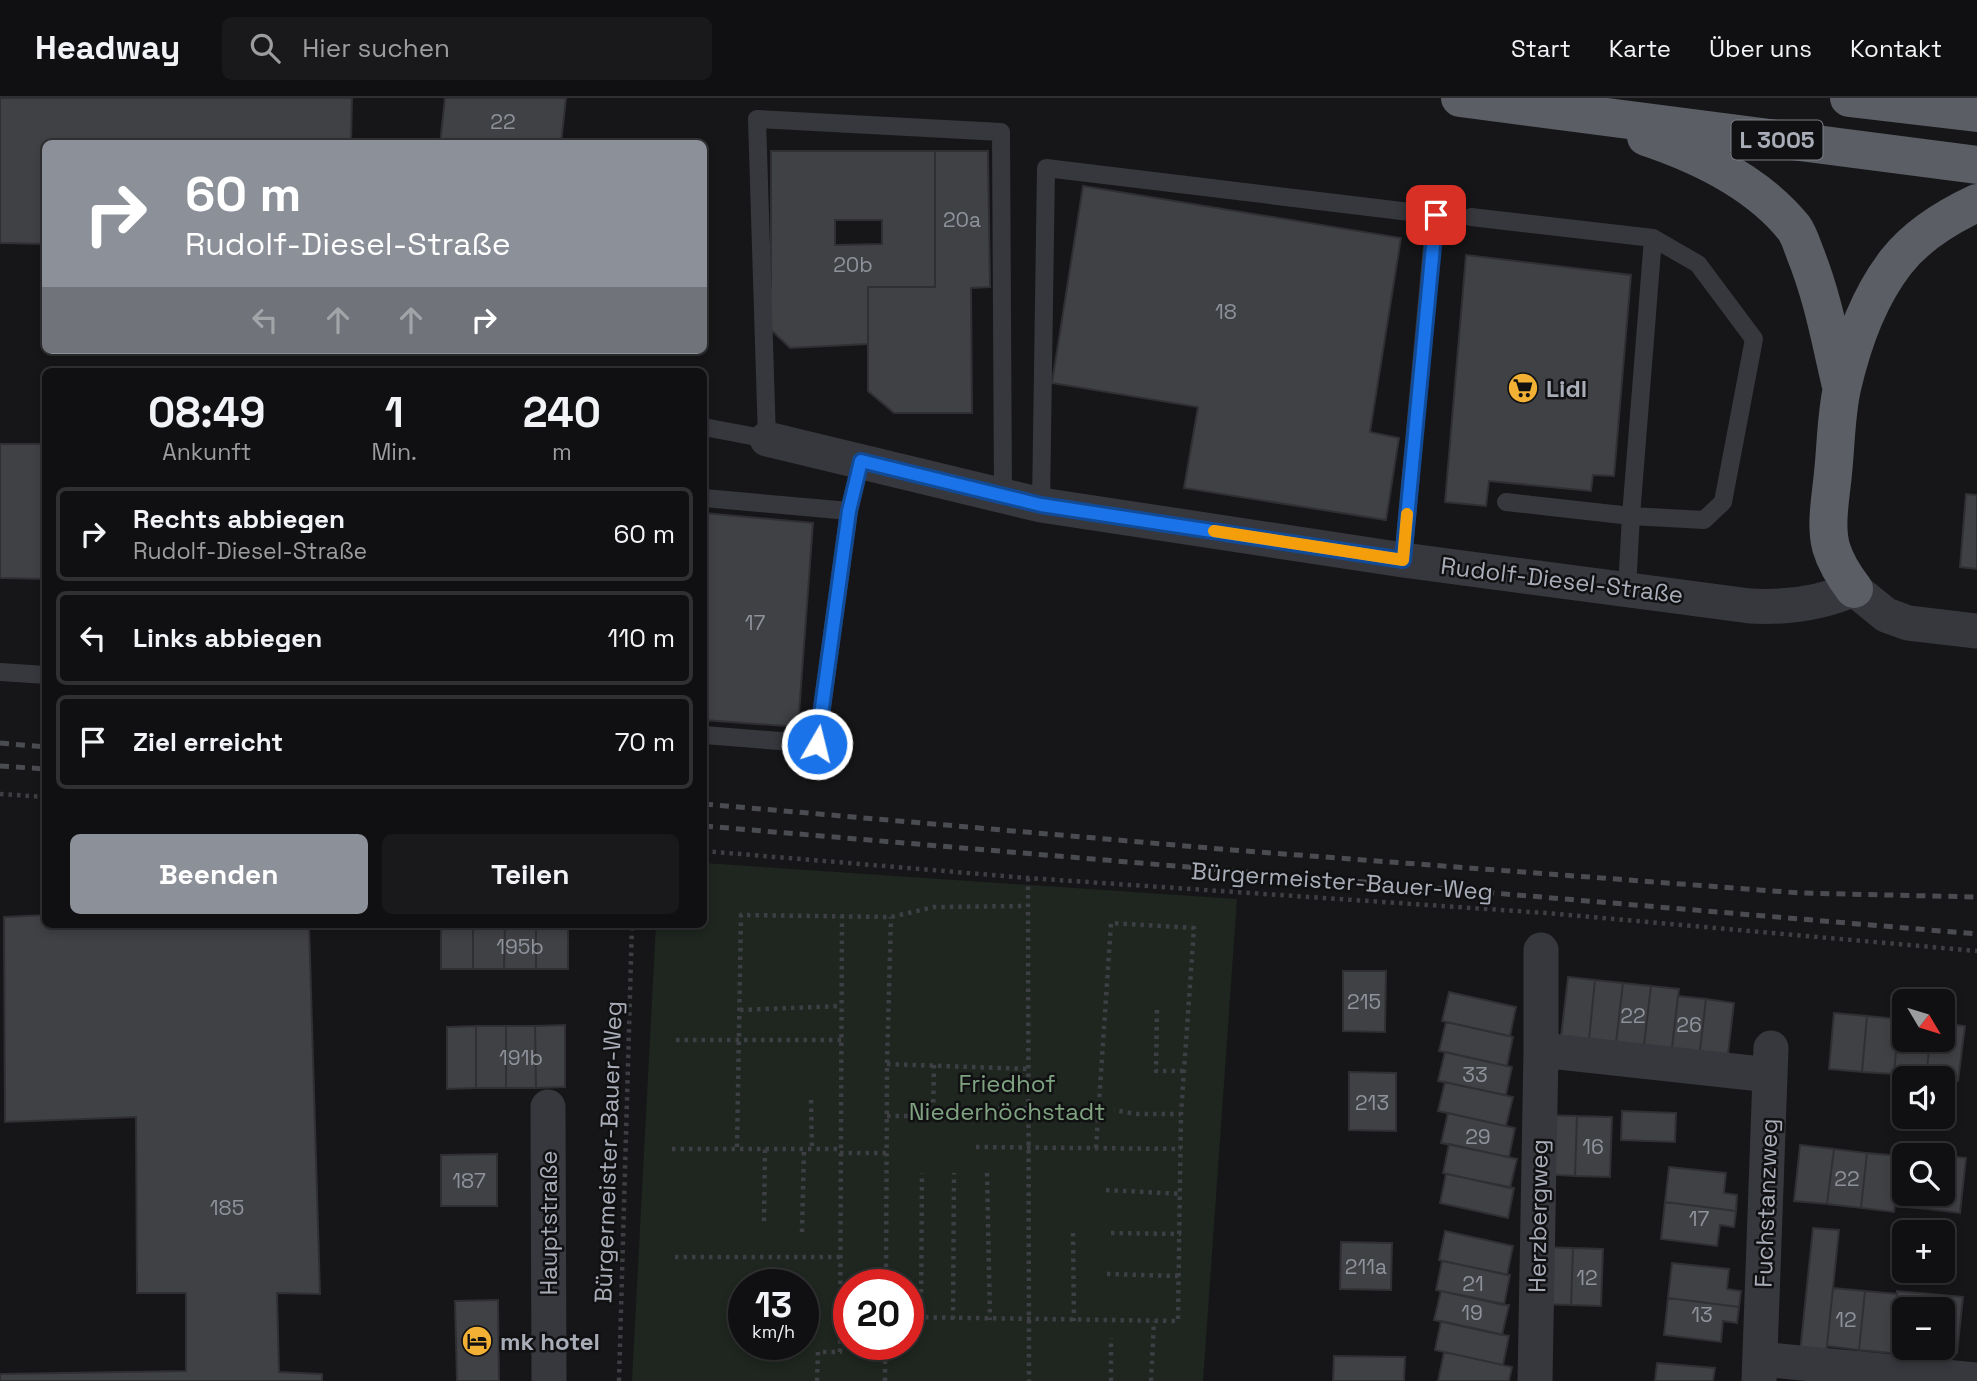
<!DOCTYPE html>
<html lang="de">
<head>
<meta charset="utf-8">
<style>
	:root { --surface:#101012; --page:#19191b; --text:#f1f3f6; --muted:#9c9d9f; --line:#303032; --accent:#8c9099 }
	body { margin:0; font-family:"Space Grotesk",sans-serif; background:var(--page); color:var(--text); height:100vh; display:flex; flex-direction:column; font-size:26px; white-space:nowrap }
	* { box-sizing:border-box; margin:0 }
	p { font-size:23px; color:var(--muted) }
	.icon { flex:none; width:38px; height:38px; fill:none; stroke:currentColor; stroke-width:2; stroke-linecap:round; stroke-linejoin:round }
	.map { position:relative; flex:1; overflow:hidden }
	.details { position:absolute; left:42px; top:270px; width:665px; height:560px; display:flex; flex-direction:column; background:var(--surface); border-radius:10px; box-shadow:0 4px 10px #0003,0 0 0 2px var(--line) }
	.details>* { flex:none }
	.top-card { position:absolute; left:42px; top:42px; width:665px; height:214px; border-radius:10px; box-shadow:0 4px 10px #0003,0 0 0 2px var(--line); background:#8c9099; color:#fff; overflow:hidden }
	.needle { width:46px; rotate:128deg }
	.tools { position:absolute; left:1892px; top:891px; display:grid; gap:14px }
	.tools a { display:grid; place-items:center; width:63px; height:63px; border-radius:10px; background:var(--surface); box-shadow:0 4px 10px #0003,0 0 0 2px var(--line); font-size:35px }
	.speed { position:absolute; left:728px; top:1171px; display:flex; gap:14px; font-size:35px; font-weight:700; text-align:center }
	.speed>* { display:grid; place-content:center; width:91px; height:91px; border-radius:50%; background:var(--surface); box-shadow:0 4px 10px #0003,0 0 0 2px var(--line); line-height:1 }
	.speed small { font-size:18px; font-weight:400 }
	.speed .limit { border:10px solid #d22; background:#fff; color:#111 }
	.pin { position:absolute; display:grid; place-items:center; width:60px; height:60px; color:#fff; margin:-30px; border-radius:14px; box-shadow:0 4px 10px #0006 }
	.me { position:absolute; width:77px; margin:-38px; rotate:8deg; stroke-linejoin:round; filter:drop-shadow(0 0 5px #0008) }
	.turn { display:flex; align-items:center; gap:24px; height:147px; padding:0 28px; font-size:32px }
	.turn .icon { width:91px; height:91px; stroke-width:2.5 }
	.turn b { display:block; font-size:49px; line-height:60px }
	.lanes { display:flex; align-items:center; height:66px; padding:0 28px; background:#0003; justify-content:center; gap:35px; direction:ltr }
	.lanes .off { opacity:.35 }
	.eta { display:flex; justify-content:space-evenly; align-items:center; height:119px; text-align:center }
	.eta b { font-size:42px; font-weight:700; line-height:49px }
	.primary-button { display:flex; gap:14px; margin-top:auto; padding:14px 28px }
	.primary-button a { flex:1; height:80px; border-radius:10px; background:var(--accent); color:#fff; font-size:28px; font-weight:700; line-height:80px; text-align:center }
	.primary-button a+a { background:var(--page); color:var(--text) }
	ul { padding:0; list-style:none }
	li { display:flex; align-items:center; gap:21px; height:94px; margin:0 14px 10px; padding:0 14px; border:4px solid var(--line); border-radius:10px }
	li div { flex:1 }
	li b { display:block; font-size:26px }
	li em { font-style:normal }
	header { display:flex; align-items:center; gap:42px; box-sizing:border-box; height:98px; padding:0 35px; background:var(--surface); border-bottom:2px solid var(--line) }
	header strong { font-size:33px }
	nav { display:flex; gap:38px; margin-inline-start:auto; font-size:24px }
	.search { width:490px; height:63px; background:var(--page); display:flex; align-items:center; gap:18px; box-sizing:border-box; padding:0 24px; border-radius:10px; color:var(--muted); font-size:26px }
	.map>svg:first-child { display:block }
</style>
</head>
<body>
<header>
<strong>Headway</strong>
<div class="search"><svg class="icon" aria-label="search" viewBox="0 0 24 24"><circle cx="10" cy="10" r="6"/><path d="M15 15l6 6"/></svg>Hier suchen</div>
<nav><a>Start</a><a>Karte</a><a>Über uns</a><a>Kontakt</a></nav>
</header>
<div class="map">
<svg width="1977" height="1283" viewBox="0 0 1977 1283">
	<rect width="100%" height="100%" fill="#161618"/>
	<!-- green -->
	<path fill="#1e261f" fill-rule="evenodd" d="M704,765L1237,801L1203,1283H632L656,826H704ZM744,1186H803V1246H744ZM849,1186H908V1246H849Z"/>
	<!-- building -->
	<path fill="#404145" stroke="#303034" stroke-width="2" fill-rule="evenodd" d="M0,0H352L351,46H46V146L0,145Z
		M445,0H566L561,46H440Z
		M771,53H935V189H868V246L790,250L766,227L771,186ZM835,122H882V146L835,147Z
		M935,53H988L990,189L971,190L972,315H894L868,293V189H935Z
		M1083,88L1401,140L1370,334L1399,340L1386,422L1184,390L1198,309L1052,285Z
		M1466,157L1631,177L1614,378L1593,377L1591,393L1489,383L1486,408L1445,404Z
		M0,346H46V481L0,480Z
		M1966,396L1977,397V471L1960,469Z
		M704,415L813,425L798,629L704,622Z
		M46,817V826H309L320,1196L277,1195L279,1274L322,1276V1283H0V1276L186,1273V1195H137L136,1019L5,1024L4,819Z
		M441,826H473V871H441Z
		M473,826H505L504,871H473Z
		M505,826H536V871H504Z
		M536,826H568V871H536Z
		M1343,873H1386L1385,934L1343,933Z
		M1568,879L1595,882L1589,942L1561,938Z
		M1595,882L1623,885L1616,945L1589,942Z
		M1623,885L1651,888L1644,947L1616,945Z
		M1651,888L1679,891L1672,950L1644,947Z
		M1449,894L1516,909L1510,938L1442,923Z
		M1678,898L1706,901L1699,961L1671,958Z
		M1706,901L1734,905L1727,964L1699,961Z
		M1834,915L1867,918L1862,974L1829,971Z
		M1867,918L1899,921L1894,976L1862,974Z
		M1899,921H1904V942H1930L1926,980L1894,976Z
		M1446,924L1513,939L1507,968L1439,953Z
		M1942,925L1965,928L1958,983L1926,980L1930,942H1942Z
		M565,927V989L536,990L535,928Z
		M476,928H506V990H476Z
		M476,928V990L447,991V929Z
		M506,928H535L536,990H506Z
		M1445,954L1512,969L1506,997L1438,983Z
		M1349,974L1396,975V1033L1349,1032Z
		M1445,984L1513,999L1506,1028L1438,1013Z
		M1622,1013L1676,1015L1675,1044L1621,1042Z
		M1448,1015L1515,1030L1509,1059L1441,1045Z
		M1541,1017L1577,1018L1575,1078L1539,1076Z
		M1577,1018L1612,1019L1610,1079L1575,1078Z
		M1449,1046L1517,1061L1510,1090L1443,1075Z
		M1800,1047L1834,1051L1827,1106L1794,1103Z
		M1834,1051L1867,1055L1861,1110L1827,1106Z
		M1901,1053L1934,1057H1904V1096H1929L1928,1111L1895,1108Z
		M1867,1055L1901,1058L1894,1114L1861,1110Z
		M497,1056V1108H441V1057Z
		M1942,1057L1966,1060L1960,1115L1928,1111L1929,1096H1942Z
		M1669,1069L1726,1075L1724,1095L1737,1097L1736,1113L1665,1104Z
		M1446,1076L1514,1090L1508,1120L1440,1105Z
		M1665,1104L1736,1113L1734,1129L1720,1127L1717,1148L1661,1141Z
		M1813,1130L1839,1132L1826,1257L1800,1254Z
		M1445,1133L1513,1148L1507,1177L1439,1162Z
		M1341,1144L1392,1145L1391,1192L1340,1191Z
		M1543,1149L1573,1150L1571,1207L1541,1206Z
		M1573,1150L1603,1151L1601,1208L1571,1207Z
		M1442,1163L1510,1177L1504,1207L1436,1192Z
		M1672,1165L1729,1171L1727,1191L1741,1193L1739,1209L1668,1200Z
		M1833,1190L1865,1193L1859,1252L1827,1248Z
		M1441,1193L1509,1207L1502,1237L1434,1222Z
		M1865,1193L1897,1196L1891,1255L1859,1252Z
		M1897,1193L1930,1196L1929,1211H1904V1250H1925V1251L1892,1249Z
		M1930,1196L1963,1199L1957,1255L1925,1251V1250H1942V1211H1929Z
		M1668,1200L1739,1209L1737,1225L1723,1223L1721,1244L1664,1237Z
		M498,1202L499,1283H457L455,1203Z
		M1441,1223L1509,1238L1503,1267L1435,1252Z
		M1444,1254L1512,1269L1509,1283H1438Z
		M1334,1258L1405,1259L1404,1283H1333Z
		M1657,1265L1715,1270L1713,1283H1655Z"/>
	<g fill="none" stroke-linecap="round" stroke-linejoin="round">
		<!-- path -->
		<path stroke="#3d3f44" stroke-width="4.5" stroke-dasharray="3.5 5" stroke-linecap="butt" d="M0,696L46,699
			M704,753L1028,780L1546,815L1977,853
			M1028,780L1029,1283
			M740,912L842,908
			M1157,912L1156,973H1184
			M676,942H841
			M887,966L1029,971
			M811,1002L812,1052
			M981,1012L1029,1010
			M887,1018H933L934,967
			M737,1049L741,817L891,819L934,809L1026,808
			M976,1049L1181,1051
			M1096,1050L1111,825L1194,830L1181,1016
			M672,1051H840
			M840,1055H887
			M987,1075L990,1222
			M1106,1092L1182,1096
			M764,1123L765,1050
			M802,1134L804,1052
			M1073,1135L1074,1223
			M1111,1135L1181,1136
			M675,1159H840
			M1107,1176L1180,1178
			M886,1186L887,966L891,819
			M908,1219L1178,1223L1181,1016H1136L1114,1012
			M921,1220L922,1075
			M953,1221L954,1075
			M619,1283L632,826
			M817,1283L818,1254H840L842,818
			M885,1283V1246
			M1111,1283V1240
			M1151,1283L1154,1223"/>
		<!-- service -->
		<path stroke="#37383d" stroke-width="18" d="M1471,119L1653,140L1631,418L1627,490
			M704,329L767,341L757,21L1001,34L1003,397
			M704,400L849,413
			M1506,404L1631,418L1704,422L1723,404L1754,241L1698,166L1653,140
			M1041,407L1046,70L1435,117L1403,462
			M0,574L46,577
			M704,637L817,646L849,413L861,363"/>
		<!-- minor -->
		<path stroke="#37383d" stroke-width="35" d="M767,341L1041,407L1403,462L1750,508C1787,510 1820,506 1854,491L1886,517L1908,525L1977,533
			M1541,852V952
			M548,1009L549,1283
			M1760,1261L1977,1282
			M1535,1283L1541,952L1770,977
			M1759,1283L1771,950"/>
		<!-- trunk -->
		<path stroke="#5b5e65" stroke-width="38" d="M1460,0L1977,67
			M1849,0L1977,15
			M1646,39C1700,57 1757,84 1794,130C1799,137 1802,147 1805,155C1823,200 1830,241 1841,288
			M1854,491C1844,478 1836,466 1831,449C1825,426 1831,398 1833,375C1836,347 1836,317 1842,290C1852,246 1868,200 1896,164C1917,137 1947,119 1977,105"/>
		<!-- rail -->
		<path stroke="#4a4c52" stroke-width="5" stroke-dasharray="9 7" stroke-linecap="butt" d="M0,645L46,649
			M0,668L46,671
			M704,706L1232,752L1800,795L1977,799
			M704,728L1977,836"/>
	</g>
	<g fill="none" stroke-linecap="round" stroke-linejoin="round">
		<!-- route casing -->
		<g stroke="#114b97" stroke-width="18">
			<path id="route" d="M817,646L849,413L861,363L1041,407L1403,462L1436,117"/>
		</g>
		<!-- route -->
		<use href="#route" stroke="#1a73e8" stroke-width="12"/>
		<!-- slow -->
		<path stroke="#f59e0b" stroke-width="12" d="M1214,433L1403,462L1407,416"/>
	</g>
	<!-- icons -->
	<defs>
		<g id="supermarket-disc" transform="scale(1.575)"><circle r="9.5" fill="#f2b134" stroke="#111113"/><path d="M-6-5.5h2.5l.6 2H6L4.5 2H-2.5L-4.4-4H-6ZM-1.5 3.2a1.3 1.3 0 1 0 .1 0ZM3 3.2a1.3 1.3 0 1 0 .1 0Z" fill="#111"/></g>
		<g id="hotel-disc" transform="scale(1.575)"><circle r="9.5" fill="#f2b134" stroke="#111113"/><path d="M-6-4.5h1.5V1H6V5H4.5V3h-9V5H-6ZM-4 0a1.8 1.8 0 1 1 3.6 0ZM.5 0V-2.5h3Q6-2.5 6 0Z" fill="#111"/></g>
	</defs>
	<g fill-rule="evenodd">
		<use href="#supermarket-disc" x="1523" y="290"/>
		<use href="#hotel-disc" x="477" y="1243"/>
	</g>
	<g text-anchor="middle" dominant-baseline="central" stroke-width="5" stroke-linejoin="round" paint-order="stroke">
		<!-- number labels -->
		<g font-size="21" fill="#8e929b">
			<text x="503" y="23">22</text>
			<text x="962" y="121">20a</text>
			<text x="853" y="166">20b</text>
			<text x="1226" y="213">18</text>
			<text x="755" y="524">17</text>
			<text x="520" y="848">195b</text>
			<text x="1364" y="903">215</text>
			<text x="1633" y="917">22</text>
			<text x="1689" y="926">26</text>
			<text x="521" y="959">191b</text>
			<text x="1475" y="976">33</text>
			<text x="1372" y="1004">213</text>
			<text x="1478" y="1038">29</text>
			<text x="1593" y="1048">16</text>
			<text x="1847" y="1080">22</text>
			<text x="469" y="1082">187</text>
			<text x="227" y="1109">185</text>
			<text x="1699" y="1120">17</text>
			<text x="1366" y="1168">211a</text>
			<text x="1587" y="1179">12</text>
			<text x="1473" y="1185">21</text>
			<text x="1472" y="1214">19</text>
			<text x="1702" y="1216">13</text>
			<text x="1846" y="1221">12</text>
		</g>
		<!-- shield labels -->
		<rect fill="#111113" stroke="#7b7e86" stroke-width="2" x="1731.5" y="22.5" width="91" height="39" rx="5"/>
		<g font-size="23" font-weight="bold" fill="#a8adb8">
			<text x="1777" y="42">L 3005</text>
		</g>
		<!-- poi labels -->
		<g font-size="24" font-weight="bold" fill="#a8adb8" stroke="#111113" text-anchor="start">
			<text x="1546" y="290">Lidl</text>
			<text x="500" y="1243">mk hotel</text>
		</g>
		<!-- street labels -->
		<g font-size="24" fill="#a8adb8" stroke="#111113">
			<text transform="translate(1562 482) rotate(7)">Rudolf-Diesel-Straße</text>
			<text transform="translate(1342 783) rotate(4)">Bürgermeister-Bauer-Weg</text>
			<text transform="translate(608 1054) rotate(-88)">Bürgermeister-Bauer-Weg</text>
			<text transform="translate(1766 1105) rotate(-88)">Fuchstanzweg</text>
			<text transform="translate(1538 1118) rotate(-89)">Herzbergweg</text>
			<text transform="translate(548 1125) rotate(-90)">Hauptstraße</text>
		</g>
		<!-- park labels -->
		<g font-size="24" fill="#7fa381" stroke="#111113">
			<text x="1007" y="985">Friedhof<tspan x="1007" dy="28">Niederhöchstadt</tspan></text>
		</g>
	</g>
</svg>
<div class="tools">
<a><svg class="needle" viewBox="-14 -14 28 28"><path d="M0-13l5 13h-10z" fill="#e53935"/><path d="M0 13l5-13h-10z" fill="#9c9d9f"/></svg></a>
<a><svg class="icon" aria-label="sound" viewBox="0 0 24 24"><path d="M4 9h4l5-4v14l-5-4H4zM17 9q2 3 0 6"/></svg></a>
<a><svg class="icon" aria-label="search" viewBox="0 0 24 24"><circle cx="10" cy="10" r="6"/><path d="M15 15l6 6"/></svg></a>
<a>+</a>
<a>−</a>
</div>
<div class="speed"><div>13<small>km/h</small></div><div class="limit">20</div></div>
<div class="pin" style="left:1436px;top:117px;background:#d93025"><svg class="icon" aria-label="arrive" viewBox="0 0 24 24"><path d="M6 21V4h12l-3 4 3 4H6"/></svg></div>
<svg class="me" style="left:817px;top:646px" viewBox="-20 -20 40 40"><circle r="17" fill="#1a73e8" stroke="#fff" stroke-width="3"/><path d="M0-11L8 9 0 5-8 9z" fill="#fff"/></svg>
<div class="top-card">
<div class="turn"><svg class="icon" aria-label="right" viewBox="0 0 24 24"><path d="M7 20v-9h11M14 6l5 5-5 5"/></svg><div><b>60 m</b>Rudolf-Diesel-Straße</div></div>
<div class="lanes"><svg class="icon off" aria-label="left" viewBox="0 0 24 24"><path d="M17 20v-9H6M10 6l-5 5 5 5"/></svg><svg class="icon off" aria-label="ahead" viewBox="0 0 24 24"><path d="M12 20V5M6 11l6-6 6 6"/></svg><svg class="icon off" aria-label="ahead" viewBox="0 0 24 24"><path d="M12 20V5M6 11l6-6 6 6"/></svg><svg class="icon" aria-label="right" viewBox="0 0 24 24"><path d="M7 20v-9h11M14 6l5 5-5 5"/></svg></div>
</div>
<section class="details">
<div class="eta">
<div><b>08:49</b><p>Ankunft</p></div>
<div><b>1</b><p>Min.</p></div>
<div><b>240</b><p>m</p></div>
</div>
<ul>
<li><svg class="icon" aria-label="right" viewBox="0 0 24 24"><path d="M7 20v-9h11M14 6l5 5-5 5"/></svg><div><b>Rechts abbiegen</b><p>Rudolf-Diesel-Straße</p></div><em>60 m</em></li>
<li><svg class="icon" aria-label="left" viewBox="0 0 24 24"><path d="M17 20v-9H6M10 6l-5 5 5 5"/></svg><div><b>Links abbiegen</b></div><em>110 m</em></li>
<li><svg class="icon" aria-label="arrive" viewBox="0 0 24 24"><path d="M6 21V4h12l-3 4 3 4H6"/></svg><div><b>Ziel erreicht</b></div><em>70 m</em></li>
</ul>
<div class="primary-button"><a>Beenden</a><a>Teilen</a></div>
</section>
</div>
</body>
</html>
